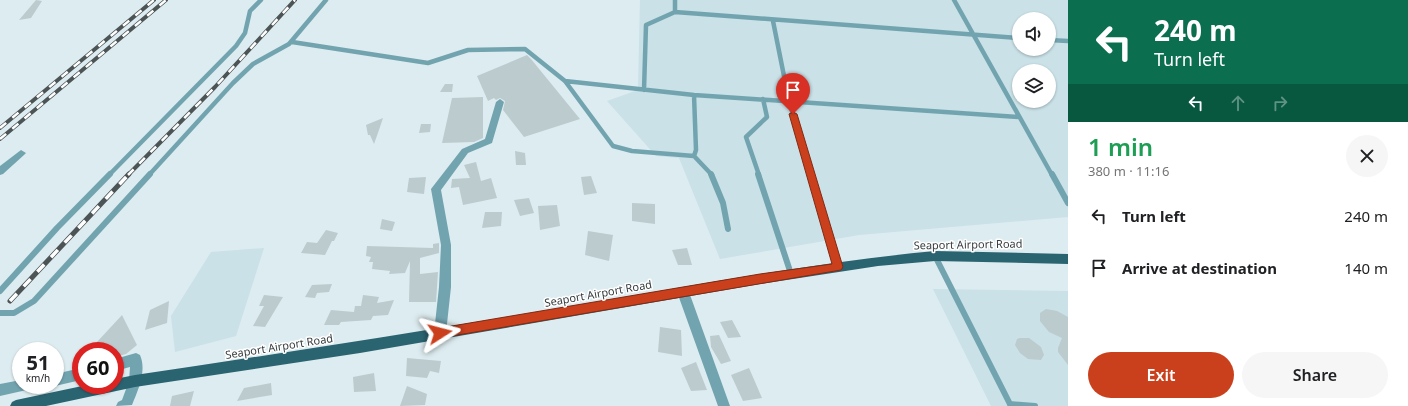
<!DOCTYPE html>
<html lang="en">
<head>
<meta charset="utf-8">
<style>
	:root { --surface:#fff; --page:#f6f6f6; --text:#202124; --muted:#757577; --accent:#ca401d }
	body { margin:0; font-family:"Noto Sans",sans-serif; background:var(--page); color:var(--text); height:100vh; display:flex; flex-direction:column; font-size:15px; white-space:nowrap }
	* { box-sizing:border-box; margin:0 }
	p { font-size:13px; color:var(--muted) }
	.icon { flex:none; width:22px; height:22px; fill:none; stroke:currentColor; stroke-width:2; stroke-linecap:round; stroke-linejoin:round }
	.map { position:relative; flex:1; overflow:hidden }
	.panel { display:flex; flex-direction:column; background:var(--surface); width:340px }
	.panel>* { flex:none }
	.banner { background:#0b6e4f; color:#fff; overflow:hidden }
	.buttons { position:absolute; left:1012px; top:12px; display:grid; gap:8px }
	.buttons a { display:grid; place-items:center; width:44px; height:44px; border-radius:50%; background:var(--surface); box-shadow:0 1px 3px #0004; font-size:20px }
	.speed { position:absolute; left:12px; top:342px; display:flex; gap:8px; font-size:20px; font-weight:700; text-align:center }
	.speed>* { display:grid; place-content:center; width:52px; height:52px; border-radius:50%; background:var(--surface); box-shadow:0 1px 3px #0004; line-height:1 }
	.speed small { font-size:10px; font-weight:400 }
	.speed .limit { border:6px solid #d22; background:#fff; color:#111 }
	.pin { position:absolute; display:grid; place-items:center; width:34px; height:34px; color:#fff; margin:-41px -17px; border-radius:50% 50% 50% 0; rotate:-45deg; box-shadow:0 0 4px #0007 }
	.pin .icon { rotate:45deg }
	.me { position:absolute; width:44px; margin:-22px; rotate:81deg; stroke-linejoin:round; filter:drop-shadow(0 0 3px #0008) }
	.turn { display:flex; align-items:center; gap:14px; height:84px; padding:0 20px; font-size:18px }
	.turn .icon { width:52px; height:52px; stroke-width:2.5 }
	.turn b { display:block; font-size:28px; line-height:34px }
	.lanes { display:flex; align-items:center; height:38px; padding:0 20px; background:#0003; justify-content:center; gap:20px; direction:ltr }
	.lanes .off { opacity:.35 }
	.round { display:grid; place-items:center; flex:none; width:42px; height:42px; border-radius:21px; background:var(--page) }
	.summary { display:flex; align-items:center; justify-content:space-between; height:68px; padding:0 20px }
	h1 { font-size:24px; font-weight:600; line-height:30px; color:#1e9e55 }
	.cta { display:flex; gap:8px; margin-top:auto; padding:8px 20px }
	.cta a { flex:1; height:46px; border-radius:24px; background:var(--accent); color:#fff; font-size:16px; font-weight:600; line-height:46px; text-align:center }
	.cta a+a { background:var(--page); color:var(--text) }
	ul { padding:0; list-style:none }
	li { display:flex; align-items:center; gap:12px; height:52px; padding:0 20px }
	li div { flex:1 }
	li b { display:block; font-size:15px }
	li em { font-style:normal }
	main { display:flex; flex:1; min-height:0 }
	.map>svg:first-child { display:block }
</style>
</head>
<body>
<main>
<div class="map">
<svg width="1068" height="406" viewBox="0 0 1068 406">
	<rect width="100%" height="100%" fill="#ddecf0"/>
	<!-- built -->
	<path fill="#c9e1e7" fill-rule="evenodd" d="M640,0H1068V217L859,235L720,259L679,158L656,156L607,101L638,90ZM1019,19H1049V49H1019ZM1019,71H1049V101H1019Z
		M264,248L236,336L175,352L171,316L211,252Z
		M933,289L1068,291V406H991Z"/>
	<!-- building -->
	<path fill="#bccbce" d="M36,0L42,1L31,18L19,20Z
		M527,55L531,59L580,119L524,137L503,110L505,101L500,98L496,100L494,98L488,101L477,76Z
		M445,84H453L452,92H440Z
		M483,97V138L474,142L442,143L452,98Z
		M383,118L379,130L374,144L370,135H368L366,125Z
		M421,124H431L430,132L419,133Z
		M515,151L525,153L526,165H516Z
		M476,162L481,181L491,178L497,198L463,205L459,187L451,188L452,179L470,178L464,165Z
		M591,176L597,193L584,195L581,177Z
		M426,177L424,194L407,192L409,178Z
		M529,198L534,213L520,216L514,200Z
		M632,203L655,204V224L632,221Z
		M557,205L560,226L540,230L538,206Z
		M485,212H502L501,226L482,228Z
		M382,219L395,222L392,231L380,229Z
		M326,230L338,233L334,241H332L325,255L301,253L307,242L317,243Z
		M588,231L613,235L609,261L585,255Z
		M439,243V253L420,258V274L438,272L436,302H409L410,261L405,273L389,274L390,271L372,269L373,262H369L371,257L366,256L367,246L433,248V244Z
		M687,248L692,265H678L672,250Z
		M332,284L329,292L317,293L315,298L305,297L312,285Z
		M264,295L283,297L265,327L253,326L264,306H259Z
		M363,295L379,297L377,303L394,300L388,315L373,316L371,320L341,322L339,325H324L331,310L354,312L355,306H361Z
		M169,301L167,323L145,330L150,310Z
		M1046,309L1057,311L1068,317V365L1058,352V348L1062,338L1049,332L1040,321V313Z
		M122,315L137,345L126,354L115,357V351H104L97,342Z
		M732,320L741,337L728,338L720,322Z
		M660,327L681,330L682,356L658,352Z
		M719,335L731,361L721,364L711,347L710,336Z
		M1020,338H1029L1041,347L1044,355L1041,360L1028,359L1020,353L1015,345L1017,339Z
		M407,358L441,361L439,373L430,371L427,378L406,376Z
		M696,362L707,390L691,391L681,368Z
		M749,368L762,398L743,401L731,375Z
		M374,373L376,391L354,392L353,377Z
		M271,383L272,395L237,401L244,388Z
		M407,386L427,394L425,405L400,406Z
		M194,391L190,406H170L172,396Z"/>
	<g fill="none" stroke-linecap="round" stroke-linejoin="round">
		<!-- service-far1 -->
		<path stroke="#72a4b0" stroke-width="4.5" d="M675,0V12
			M954,0L1052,175
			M773,21L789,101L811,175
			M1049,40L1068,41
			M292,42L428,63L468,50L525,49L565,81L613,146L632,151L694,156
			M565,81L694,95L1019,117
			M644,90L646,25L675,12L1019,38
			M694,95L696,150L694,156L712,175
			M109,175L236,46L245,33L250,11L261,0
			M149,175L233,83L253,64L289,44L326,0
			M759,175L746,137L767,117L763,99"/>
		<!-- service -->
		<path stroke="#72a4b0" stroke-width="6" d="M711,174L723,203L728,229
			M758,174L791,274
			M811,174L838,267
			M1052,174L1068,203
			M935,256L1011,406
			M0,291L57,228L110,174
			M0,313H14L34,301L150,174
			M1010,404L1035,406"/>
		<!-- minor -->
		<path fill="#72a4b0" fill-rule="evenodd" d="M500,99L504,102L492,143L468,153L441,190L451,245V287L446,333L444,337L440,338L436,337L434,333L439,287L441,245L431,189L462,149L485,139L496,102Z
			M21,150L26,153L24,155L3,174L0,175V166Z
			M683,287L687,289L689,292L730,406H718L677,292L679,289Z
			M136,353L140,355C147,371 138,390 132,405L116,406L118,402L122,400L129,381L130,367L115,371V359Z
			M81,368V380L55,386L52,385H55V374Z
			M21,380V385H33L31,389L0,396V384Z"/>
		<!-- primary -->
		<path fill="#2a6471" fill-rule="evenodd" d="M935,251L1068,254V264L935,261L878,266L760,284L360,353L135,387L46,406H10L12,402L16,400L87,385H115V379L135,375C285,353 435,329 585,304C701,284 818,262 935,251Z"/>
		<!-- rail-far1 casing -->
		<g stroke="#4d5456" stroke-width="4">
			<path id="rail-far1" d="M0,128L154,0
				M0,139L166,0
				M128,175L215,87L295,0"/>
		</g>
		<!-- rail casing -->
		<g stroke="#4d5456" stroke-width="5">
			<path id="rail" d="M10,301L129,174"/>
		</g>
		<!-- rail-far1 -->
		<use href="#rail-far1" stroke="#fff" stroke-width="2.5" stroke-dasharray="8" stroke-linecap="butt"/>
		<!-- rail -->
		<use href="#rail" stroke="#fff" stroke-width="3.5" stroke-dasharray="10" stroke-linecap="butt"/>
	</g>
	<!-- route -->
	<path fill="#ca401d" stroke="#832a13" d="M793,112L797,114L843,267L841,270L440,338L436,337L434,333L436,330L440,328L760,274L832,264L789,114Z"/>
	<g text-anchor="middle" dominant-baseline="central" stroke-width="3" stroke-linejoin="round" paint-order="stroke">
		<!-- street labels -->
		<g font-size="11" fill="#363c3e" stroke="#fff">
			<text transform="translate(968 244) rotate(-1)">Seaport Airport Road</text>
			<text transform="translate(598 293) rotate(-10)">Seaport Airport Road</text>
			<text transform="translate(279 346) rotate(-9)">Seaport Airport Road</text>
		</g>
	</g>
</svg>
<div class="buttons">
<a><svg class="icon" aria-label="sound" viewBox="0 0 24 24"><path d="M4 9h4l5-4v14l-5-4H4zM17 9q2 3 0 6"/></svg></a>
<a><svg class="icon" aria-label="layers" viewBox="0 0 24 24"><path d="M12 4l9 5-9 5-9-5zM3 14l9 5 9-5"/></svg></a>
</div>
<div class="speed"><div>51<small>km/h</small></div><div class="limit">60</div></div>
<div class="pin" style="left:793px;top:114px;background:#d93025"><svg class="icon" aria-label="arrive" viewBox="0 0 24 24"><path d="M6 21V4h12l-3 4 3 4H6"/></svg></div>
<svg class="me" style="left:440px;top:333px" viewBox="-20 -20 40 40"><path d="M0-17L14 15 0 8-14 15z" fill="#ca401d" stroke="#fff" stroke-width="4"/></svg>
</div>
<section class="panel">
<div class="banner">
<div class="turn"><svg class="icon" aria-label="left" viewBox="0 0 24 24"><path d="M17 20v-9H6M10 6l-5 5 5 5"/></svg><div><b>240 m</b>Turn left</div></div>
<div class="lanes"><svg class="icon" aria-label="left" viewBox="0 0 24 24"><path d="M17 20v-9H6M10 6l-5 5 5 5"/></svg><svg class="icon off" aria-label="ahead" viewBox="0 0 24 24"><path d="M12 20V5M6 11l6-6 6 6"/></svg><svg class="icon off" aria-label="right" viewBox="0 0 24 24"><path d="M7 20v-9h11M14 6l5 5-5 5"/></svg></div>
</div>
<div class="summary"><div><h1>1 min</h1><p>380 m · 11:16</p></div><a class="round"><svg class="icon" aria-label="close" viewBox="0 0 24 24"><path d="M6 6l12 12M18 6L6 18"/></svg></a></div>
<ul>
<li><svg class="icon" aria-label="left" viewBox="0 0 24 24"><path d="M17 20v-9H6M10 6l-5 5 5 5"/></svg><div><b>Turn left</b></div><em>240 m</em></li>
<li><svg class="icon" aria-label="arrive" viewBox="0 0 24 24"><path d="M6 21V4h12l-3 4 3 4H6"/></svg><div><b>Arrive at destination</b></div><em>140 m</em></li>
</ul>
<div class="cta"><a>Exit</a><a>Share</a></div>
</section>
</main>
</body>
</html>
